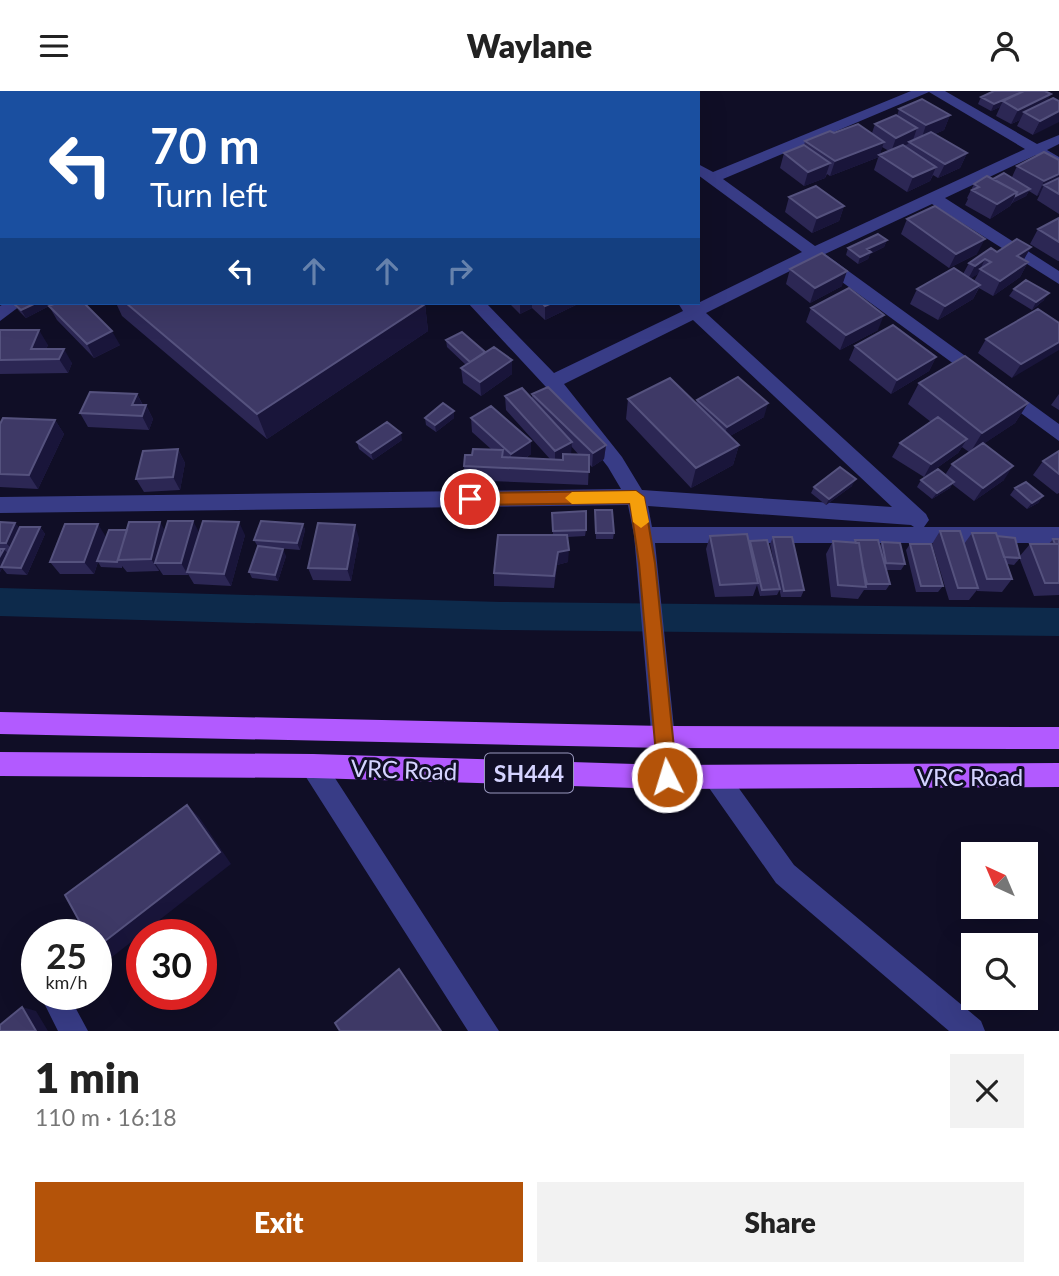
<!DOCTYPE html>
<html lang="en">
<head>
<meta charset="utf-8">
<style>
	:root { --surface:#fff; --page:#f2f2f2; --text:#222; --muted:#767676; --accent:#b45309 }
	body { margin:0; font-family:Lato,sans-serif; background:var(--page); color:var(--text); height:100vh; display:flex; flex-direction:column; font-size:26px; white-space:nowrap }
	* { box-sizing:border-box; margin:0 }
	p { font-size:23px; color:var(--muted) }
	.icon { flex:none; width:38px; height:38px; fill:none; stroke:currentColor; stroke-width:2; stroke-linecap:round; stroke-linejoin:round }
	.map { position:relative; height:940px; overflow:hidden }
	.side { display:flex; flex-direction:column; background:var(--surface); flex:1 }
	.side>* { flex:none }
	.banner { position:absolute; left:0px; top:0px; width:700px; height:214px; box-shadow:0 7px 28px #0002; background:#1a4fa0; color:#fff; overflow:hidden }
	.needle { width:46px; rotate:316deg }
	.tools { position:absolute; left:961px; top:751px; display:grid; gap:14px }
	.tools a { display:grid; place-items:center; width:77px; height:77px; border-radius:0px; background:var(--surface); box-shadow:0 7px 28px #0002; font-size:35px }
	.speed { position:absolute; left:21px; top:828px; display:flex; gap:14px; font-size:35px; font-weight:700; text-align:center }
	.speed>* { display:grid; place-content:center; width:91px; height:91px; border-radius:50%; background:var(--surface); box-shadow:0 7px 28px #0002; line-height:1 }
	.speed small { font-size:18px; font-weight:400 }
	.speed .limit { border:10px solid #d22; background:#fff; color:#111 }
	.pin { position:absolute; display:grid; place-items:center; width:60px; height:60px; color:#fff; margin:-30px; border:4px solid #fff; border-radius:50%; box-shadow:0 2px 7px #0007 }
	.me { position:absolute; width:77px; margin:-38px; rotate:355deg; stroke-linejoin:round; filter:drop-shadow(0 0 5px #0008) }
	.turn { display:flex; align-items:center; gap:24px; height:147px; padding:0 35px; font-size:32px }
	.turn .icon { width:91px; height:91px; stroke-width:2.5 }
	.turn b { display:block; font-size:49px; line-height:60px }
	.lanes { display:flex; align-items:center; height:66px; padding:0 35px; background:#0003; justify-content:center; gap:35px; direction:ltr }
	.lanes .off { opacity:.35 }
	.round { display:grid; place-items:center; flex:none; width:74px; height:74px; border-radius:0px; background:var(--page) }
	.head { display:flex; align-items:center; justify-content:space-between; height:119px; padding:0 35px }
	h1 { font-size:42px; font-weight:800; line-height:52px }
	.cta { display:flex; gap:14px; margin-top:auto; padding:14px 35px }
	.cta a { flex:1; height:80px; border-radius:0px; background:var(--accent); color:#fff; font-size:28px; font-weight:800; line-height:80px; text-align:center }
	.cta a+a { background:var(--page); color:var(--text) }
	header { display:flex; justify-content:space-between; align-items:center; height:91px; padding:0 35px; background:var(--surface); font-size:32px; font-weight:800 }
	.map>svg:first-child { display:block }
</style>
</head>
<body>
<header><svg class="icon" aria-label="menu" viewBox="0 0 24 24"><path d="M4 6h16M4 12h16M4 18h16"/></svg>Waylane<svg class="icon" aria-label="person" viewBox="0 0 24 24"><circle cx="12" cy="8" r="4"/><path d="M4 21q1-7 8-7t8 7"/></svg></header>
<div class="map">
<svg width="1059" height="940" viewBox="0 0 1059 940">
	<rect width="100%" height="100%" fill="#100e26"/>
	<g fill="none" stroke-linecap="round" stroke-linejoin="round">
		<!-- canal -->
		<path fill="#0d2a4b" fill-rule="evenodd" d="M0,497L501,511L1059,517V545L501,539L0,525Z"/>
		<!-- minor -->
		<path fill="#383c86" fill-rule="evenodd" d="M288,0H302L303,2H289Z
			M452,0H466L467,2H453Z
			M532,0H552L530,2Z
			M911,0H945L1037,53L1059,44V53L1047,59L1059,66V76L1036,64L945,107L1059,180V193L932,113L825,163L1059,333V350L812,169L706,222L926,423L929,429L924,436H1059V452H655L679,686L676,694L667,698L658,694L655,686L634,444L628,414L0,422V406L621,398L608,376L546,296L468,212H486L554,282L683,220L678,212L696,213L802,161L698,84V73L713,81ZM929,1L1025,58L815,155L723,88ZM693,229L892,416L642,399L622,366L564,293ZM648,415L911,434L914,436H652Z
			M5,212H24L0,230V215Z
			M313,663L322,667L499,940H468L304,683L301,675L304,667Z
			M716,674L725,678L794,774L981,930L985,940H949L776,792L707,694L704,686L707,678Z
			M48,903H68L88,940H58L44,912Z"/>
		<!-- major -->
		<path fill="#b25aff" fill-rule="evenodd" d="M0,621L664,635L1059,636V658L664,657L0,643Z
			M0,661L313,663L667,674L1059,672V696L667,698L313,687L0,685Z"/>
	</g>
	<!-- wall -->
	<path fill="#2c2754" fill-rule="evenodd" d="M981,6L1047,10L1053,7L1033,44L1017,35L1020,29L1011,33L996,25L1000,16L991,20L978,13Z
		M899,18L950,24L944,39L935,43L967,62L960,77L938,87L933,84L930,90L907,101L874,79L879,64L889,60L882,56L879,66L830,85L827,83L825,87L804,95L780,77L784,62L804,54L805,50L834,42H872L875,33L897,25Z
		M1059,69V123L1037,109L1040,103L1037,105L1029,100L1026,105L1012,112L1010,115L990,128L965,114L968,108L967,107L974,93L993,88L1012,86L1017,75Z
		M789,106L844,115L839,130L812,142L785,121Z
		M1059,127V170H1058L1030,153L1038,138Z
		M907,128L977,163L949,177L901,143Z
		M887,149L884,156L870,163L868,168L858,173L846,164L848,157Z
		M1031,156L1023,169L1028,171L1020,186L993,205L979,197L973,208L938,229L910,213L917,198L963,183L969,172L997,161ZM978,183L974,190L970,187Z
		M790,178L842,195L810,212L786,193Z
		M1014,198L1044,209L1032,219L1009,205Z
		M55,212L26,227L19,220L14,213Z
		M116,212H423L425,213L428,240L267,348L122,225Z
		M510,212H580L545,229L532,217L520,223L511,214Z
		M49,215L120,254L94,267L57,229Z
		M811,217L878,239L840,259L806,231Z
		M1059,232L1012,287L978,262L986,248Z
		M0,239L48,254L46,258L72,272L68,282L0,283Z
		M446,249L512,269V283L481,305L463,292L461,277L466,274L447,256Z
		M855,255L936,266L929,280L891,303L849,269Z
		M919,292L1028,312L1015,332L983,353L1004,389L974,410L952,393L950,397L932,408L917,396L921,389L945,384L952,373L969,361L962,356L958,362L924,386L892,366L900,352L931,331L908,313Z
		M137,303L143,314H146L153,328L149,339L88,336L80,322Z
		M532,303L606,354L604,368L592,376L589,373L588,394L465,389L464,375L472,364L491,358L472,341L471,327L531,363L526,367L550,368L506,319L505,305L532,309ZM571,355L579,364L571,363Z
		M1059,303V319L1051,314Z
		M628,308L696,312L697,309L764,326L730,345L739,354L733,374L691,397L626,328Z
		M454,320V327L436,341L426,334L425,327Z
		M55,329L64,343L38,398L0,396V333Z
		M402,349L373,369L359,358L357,351Z
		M178,358L185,372L180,399L144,401L136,388Z
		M1059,360V402L1057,403L1033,384L1043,370Z
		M852,395L826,414L811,402L814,396Z
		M1015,397L1043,405L1038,412L1027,418L1010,404Z
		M595,419L614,442L613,448H596Z
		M552,422L586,439L585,445L567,446L568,471L557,474L554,497L494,495V482L553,444Z
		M0,431L20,437L40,436L45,443L27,484L7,483L2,477L0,481Z
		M303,433L305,439L300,459L264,456L286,465L278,490L252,487L249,481L258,456L254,449Z
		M165,439L245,444L231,495L194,493L188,483V484H163L159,478V480L127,481L122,475V477L101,476L98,471L94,483H60L50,471L106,446Z
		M940,440L964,453L972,442L997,445L1020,467L1014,474L1007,473L1012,488L1002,501L977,500V499L969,509H949L932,453Z
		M710,445L749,454L750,450L780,498L777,504L760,505L757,494L753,505L715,506L706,458Z
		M773,446L804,499L801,506H781L770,453Z
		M359,447L351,490L313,489L308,477Z
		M1053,448H1059V504L1034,505L1019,466L1030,453H1049Z
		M855,449L880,455L882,451L905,473L901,479H886L890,493L886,499H864L858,508L831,506L826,463L833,450L854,452Z
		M910,453L943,495L938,501H916L906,459Z"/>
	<!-- shaded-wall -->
	<path fill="#19153a" d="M6,0H36V2H2V16L0,17V1Z
		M68,0H125L126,2H64V1Z
		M134,0H153L154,1L134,2Z
		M324,0H343L332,2H324Z
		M1024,0L1003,10L1000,16L991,20L994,13Z
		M1051,3L1044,17L1024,21L1020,29L1011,33L1018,19Z
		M1059,20V31L1033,44L1040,30Z
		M950,24L944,39L921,49L926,34Z
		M917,37L912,52L909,51L908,53L891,61L896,47Z
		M884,51L879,66L830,85L835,70Z
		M967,62L960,77L938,87L945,73Z
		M830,72L825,87L804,95L808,81Z
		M936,76L930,90L907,101L913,86Z
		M1059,83V93L1044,94L1040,103L1037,105L1044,90Z
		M0,95H2V111H0Z
		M1030,98L1026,105L1012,112L1016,105Z
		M1017,101L1010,115L990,128L997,113Z
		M844,115L839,130L812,142L817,127Z
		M985,148L977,163L949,177L956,163Z
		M887,149L884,156L870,163L868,168L858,173L860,166L867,158Z
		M1031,156L1023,170L1017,165Z
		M985,168L978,183L967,190L975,175Z
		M1028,171L1020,186L993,205L1000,190Z
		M847,180L842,195L810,212L815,197Z
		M2,188V208H0V189Z
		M980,194L973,208L938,229L945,215Z
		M1049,202L1044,209L1032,219L1036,211Z
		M36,212H55L26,227L21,219Z
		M520,212H532V217L520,223Z
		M552,212H580L545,229V215Z
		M425,213L428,240L267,348L257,323Z
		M884,224L878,239L840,259L846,244Z
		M39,239L48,254L41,268L31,258Z
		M112,240L120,254L94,267L87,253Z
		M1059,251V259L1012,287L1021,273Z
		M64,258L72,272L68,282L59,268Z
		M936,266L929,280L891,303L897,289Z
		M512,269V283L481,305L480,291Z
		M137,303L144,317L132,314Z
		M768,312L764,326L723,349L727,336Z
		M1028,312L1015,332L970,362L982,342Z
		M146,314L153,328L149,339L142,325Z
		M454,320V327L436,341L435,334Z
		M55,329L64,343L38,398L29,384Z
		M401,342L402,349L373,369L371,362Z
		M967,348L958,362L924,386L931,373Z
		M531,350V363L511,377V363Z
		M572,351L571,365L555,373V360Z
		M606,354L604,368L592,376L593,362Z
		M739,354L733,374L691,397L696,377Z
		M178,358L185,372L180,399L173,386Z
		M1013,375L1004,389L974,410L983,397Z
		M856,388L852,395L826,414L829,408Z
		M954,391L950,397L932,408L937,402Z
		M1043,405L1038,412L1027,418L1032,412Z
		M193,430L200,443L187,481L188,484L181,472Z
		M160,431L167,443L155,472L159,478V480L151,468Z
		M239,431L245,444L231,495L224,483Z
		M15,432L21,438L12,458L6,452Z
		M98,433L106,446L97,470L98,471L94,483L84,471Z
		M303,433L305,439L300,459L297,452Z
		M355,434L359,447L351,490L347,478Z
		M40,436L45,443L27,484L21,477Z
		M4,458L10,465L0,481V465Z
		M283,458L286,465L278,490L275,484Z
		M569,459L568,471L557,474L554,497L558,461Z
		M187,714L199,726L231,773L112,866L96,858V857Z
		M22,916L36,920L48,940H36Z"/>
	<!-- building -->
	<path fill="#3e3966" stroke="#55527e" stroke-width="2" d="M353,0H385L386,2H342Z
		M994,0H1024L994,13L981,6Z
		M1024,0H1045L1051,3L1018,19L1003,10Z
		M1053,7L1059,10V20L1040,30L1024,21Z
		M922,8L950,24L926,34L899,18Z
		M896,24L917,37L896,47L875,33Z
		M858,33L884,51L835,70L805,50L830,40L834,42Z
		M0,34H2V50H0Z
		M931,41L967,62L945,73L909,51Z
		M804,54L830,72L808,81L784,62Z
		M903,54L936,76L913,86L879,64Z
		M0,56H2V71L0,72Z
		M1044,61L1059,69V83L1044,90L1017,75Z
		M0,75H2V95H0Z
		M1004,82L1030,98L1016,105L1017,101L993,88Z
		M987,85L1017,101L997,113L972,99L979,96L974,93Z
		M1059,87V103L1044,94Z
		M816,95L844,115L817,127L789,106Z
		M935,115L985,148L956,163L907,128Z
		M1059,127V151L1038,138Z
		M878,143L887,149L867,158L871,161L860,166L848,157Z
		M1017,148L1031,156L1017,165L1028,171L1000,190L980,178L991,171L985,168L975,175L969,172L991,157L997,161Z
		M822,162L847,180L815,197L790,178Z
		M954,177L980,194L945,215L917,198Z
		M1026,189L1049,202L1036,211L1014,198Z
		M849,197L884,224L846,244L811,217Z
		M16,212H36L21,219L14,213Z
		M56,212H84L112,240L87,253L49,215Z
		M126,212H423L425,213L257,323Z
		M542,212H552L545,215Z
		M1038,218L1059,232V251L1021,273L986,248Z
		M893,234L936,266L897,289L855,255Z
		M0,239H39L31,258H64L59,268L0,269Z
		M462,241L485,261L470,271L446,249Z
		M494,256L512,269L480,291L461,277Z
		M965,265L1028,312L982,342L919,292Z
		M738,286L768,312L727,336L697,309Z
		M670,287L739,354L696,377L628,308Z
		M548,296L606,354L593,362L532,303Z
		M522,297L572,351L555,360L505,305Z
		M90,301L137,303L132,314H146L142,325L80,322Z
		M443,312L454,320L435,334L425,327Z
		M491,315L531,350L511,363L471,327Z
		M938,326L967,348L931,373L900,352Z
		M3,327L55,329L29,384L0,383V333Z
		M387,331L401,342L371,362L357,351Z
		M983,352L1013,375L983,397L952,373Z
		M178,358L173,386L136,388L143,360Z
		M473,358L503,359L502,366L563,369V363L589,364V381L464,375L465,364H472Z
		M1059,360V383L1043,370Z
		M840,376L856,388L829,408L814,396Z
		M938,378L954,391L937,402L921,389Z
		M1026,391L1043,405L1032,412L1015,397Z
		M595,419H612L614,442H596Z
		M586,420V439L553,440L552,422Z
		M168,430H193L181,472H155Z
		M203,430L239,431L224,483L187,481Z
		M261,430L303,433L297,452L254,449Z
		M0,431L15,432L6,452H0Z
		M129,431H160L151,468L118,469Z
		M318,432L355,434L347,478L308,477Z
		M65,433H98L84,471H50Z
		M20,436H40L21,477L1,476Z
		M109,439H127L117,471L97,470Z
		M940,440H960L978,497H958Z
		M972,442H996L1012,488H987Z
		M747,443L758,492L720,494L710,445Z
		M498,444H567L569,459L558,461L554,485L494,482Z
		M997,445L1015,447L1020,467L1004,466Z
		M773,446H792L804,499L784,500Z
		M1053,448H1059V453H1055Z
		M767,449L780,498L762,499L750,450Z
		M855,449H878L890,493H867L863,476L859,452H856Z
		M833,450L859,452L866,496L838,494Z
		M882,451L900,452L905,473L886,472Z
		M910,453H931L943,495H921Z
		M1030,453H1059V492H1045Z
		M258,455L283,458L275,484L249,481Z
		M0,458H4L0,465Z
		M187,714L220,761L96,857V844H87L65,804Z
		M399,878L441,940H340L335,932Z
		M22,916L36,940H0V934Z"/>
	<!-- route -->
	<path fill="#b45309" stroke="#753606" stroke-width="2" d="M636,400L644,406L655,472L677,686L674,692L667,695L661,692L658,686L639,472L630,412L470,414L463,408L470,402Z"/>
	<!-- slow -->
	<path fill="#f59e0b" d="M636,400L644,406L649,431L641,437L633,431L630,412L572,413L565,407L572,401Z"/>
	<g text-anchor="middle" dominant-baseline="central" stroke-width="6" stroke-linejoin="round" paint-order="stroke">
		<!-- shield labels -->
		<rect fill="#100e26" stroke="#9998be" stroke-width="2" x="485" y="662.5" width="88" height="39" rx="5"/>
		<g font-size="23" font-weight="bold" fill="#d4d3ff">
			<text x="529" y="682">SH444</text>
		</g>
		<!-- street labels -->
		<g font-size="24" fill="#d4d3ff" stroke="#100e26">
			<text transform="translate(404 678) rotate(2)">VRC Road</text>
			<text x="970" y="685">VRC Road</text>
		</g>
	</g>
</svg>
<div class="tools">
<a><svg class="needle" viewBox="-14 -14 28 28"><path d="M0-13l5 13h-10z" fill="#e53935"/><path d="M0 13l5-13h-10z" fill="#767676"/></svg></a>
<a><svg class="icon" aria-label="search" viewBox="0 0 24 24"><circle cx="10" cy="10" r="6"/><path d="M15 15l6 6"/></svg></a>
</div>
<div class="speed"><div>25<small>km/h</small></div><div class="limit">30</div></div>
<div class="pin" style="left:470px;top:408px;background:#d93025"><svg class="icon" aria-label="arrive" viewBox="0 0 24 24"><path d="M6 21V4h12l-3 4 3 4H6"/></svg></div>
<svg class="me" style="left:667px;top:686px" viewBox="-20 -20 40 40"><circle r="17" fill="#b45309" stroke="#fff" stroke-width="3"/><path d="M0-11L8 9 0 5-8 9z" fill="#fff"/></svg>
<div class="banner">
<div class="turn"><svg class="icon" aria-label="left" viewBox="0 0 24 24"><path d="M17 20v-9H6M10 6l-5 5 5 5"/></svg><div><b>70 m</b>Turn left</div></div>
<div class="lanes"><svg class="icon" aria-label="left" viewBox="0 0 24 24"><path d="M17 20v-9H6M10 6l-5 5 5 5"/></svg><svg class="icon off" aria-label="ahead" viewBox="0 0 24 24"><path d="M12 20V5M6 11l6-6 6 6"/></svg><svg class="icon off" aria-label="ahead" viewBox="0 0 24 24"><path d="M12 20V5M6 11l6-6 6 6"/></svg><svg class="icon off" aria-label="right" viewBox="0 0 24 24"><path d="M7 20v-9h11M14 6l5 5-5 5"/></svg></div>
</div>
</div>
<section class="side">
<div class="head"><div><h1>1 min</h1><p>110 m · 16:18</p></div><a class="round"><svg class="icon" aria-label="close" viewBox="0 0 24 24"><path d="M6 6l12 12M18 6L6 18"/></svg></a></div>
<div class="cta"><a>Exit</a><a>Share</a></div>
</section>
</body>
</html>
